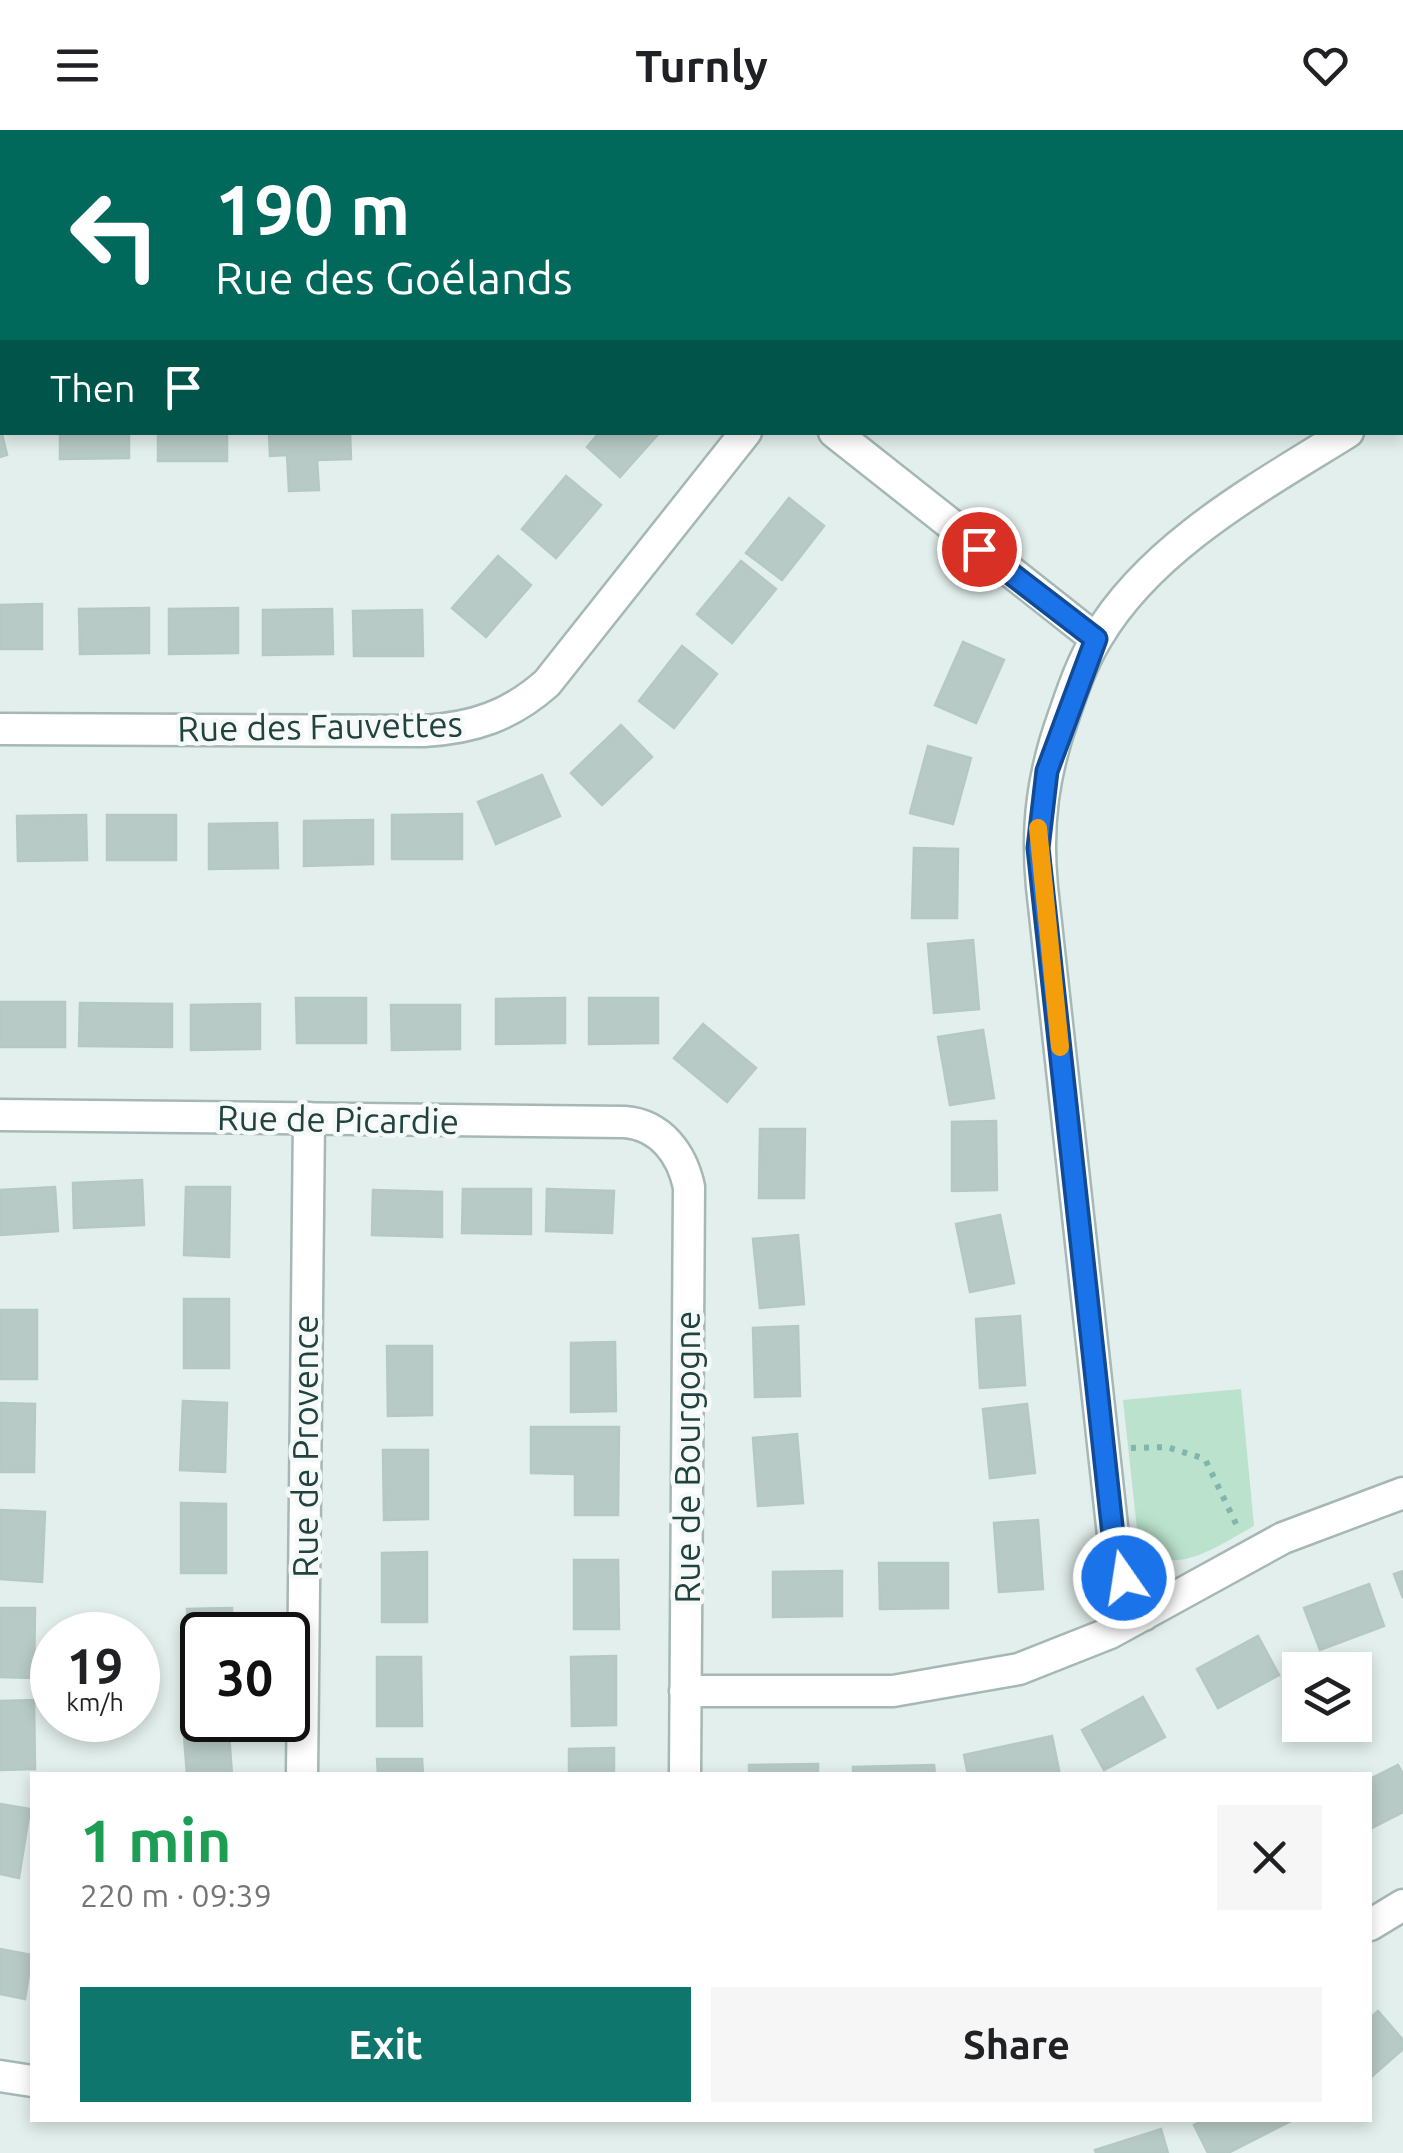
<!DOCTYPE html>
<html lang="en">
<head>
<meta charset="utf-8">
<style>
	:root { --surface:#fff; --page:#f6f6f6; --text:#202124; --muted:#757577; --accent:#0f766e }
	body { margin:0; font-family:Ubuntu,sans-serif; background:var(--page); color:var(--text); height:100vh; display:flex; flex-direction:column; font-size:38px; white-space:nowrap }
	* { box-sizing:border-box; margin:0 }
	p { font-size:32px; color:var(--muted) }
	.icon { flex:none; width:55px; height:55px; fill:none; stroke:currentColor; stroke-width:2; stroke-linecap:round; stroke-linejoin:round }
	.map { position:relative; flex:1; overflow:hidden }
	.drawer { position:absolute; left:30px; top:1642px; width:1342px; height:350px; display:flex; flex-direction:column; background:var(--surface); border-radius:0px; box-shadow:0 5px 15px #0003 }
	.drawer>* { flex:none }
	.hud { position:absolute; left:0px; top:0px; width:1405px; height:305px; box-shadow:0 5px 15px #0003; background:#00695c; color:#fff; overflow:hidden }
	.tools { position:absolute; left:1282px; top:1522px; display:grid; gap:20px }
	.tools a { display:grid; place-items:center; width:90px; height:90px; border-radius:0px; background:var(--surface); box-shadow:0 5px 15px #0003; font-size:50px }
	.speed { position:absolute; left:30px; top:1482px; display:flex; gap:20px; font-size:50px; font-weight:700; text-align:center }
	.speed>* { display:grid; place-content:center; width:130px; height:130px; border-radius:50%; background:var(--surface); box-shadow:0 5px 15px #0003; line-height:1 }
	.speed small { font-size:25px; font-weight:400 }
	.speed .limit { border:5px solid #111; border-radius:15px; background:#fff; color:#111 }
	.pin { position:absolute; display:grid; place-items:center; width:85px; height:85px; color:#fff; margin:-42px; border:5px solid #fff; border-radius:50%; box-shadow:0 2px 10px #0007 }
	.me { position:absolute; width:110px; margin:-55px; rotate:347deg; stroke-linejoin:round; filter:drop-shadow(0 0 8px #0008) }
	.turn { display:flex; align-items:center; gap:35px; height:210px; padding:0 50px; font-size:45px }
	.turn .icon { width:130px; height:130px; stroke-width:2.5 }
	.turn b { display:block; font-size:70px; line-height:85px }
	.then { display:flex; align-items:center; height:95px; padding:0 50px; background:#0003; gap:20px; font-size:38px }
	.round { display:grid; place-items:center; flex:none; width:105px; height:105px; border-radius:0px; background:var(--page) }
	.summary { display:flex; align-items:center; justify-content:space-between; height:170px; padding:0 50px }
	h1 { font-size:60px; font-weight:700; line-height:75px; color:#1e9e55 }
	.action { display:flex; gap:20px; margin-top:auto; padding:20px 50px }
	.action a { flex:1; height:115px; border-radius:0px; background:var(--accent); color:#fff; font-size:40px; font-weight:700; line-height:115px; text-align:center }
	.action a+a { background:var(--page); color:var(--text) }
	header { display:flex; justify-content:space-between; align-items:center; height:130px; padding:0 50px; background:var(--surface); font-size:45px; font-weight:700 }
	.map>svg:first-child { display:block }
</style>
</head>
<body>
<header><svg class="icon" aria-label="menu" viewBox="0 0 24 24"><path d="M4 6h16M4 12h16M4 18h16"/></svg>Turnly<svg class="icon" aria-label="heart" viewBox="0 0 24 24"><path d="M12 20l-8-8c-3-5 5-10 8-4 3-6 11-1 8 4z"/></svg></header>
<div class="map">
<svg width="1403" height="2023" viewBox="0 0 1403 2023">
	<rect width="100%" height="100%" fill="#e3efec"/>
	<!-- green -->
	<path fill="#bae2cc" d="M1241,1259L1254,1396C1217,1416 1159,1460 1137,1399L1123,1270Z"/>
	<!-- building -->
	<path fill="#b8cac5" stroke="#b5c9c4" stroke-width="2.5" d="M342,0H386L389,2H339Z
		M0,295L7,325L0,327Z
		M60,302H129V328L60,329Z
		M158,302H227V331H158Z
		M269,302H350L351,329L317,330L319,360L289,361L287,325L270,326Z
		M600,302H660L620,347L587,317Z
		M566,346L601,375L556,428L522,399Z
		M789,368L824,396L782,450L746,423Z
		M498,426L531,455L486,507L452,478Z
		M741,431L776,459L732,513L697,484Z
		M42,474V519H0V475Z
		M149,478V523L80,524L79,479Z
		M238,478V523L169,524V479Z
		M332,479L333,524L263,525V480Z
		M422,480L423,526H354L353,481Z
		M963,512L1004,530L976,593L935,575Z
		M682,516L717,544L674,598L639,571Z
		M621,595L652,627L602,675L571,643Z
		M928,616L971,628L953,694L910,683Z
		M542,645L560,686L496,714L478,672Z
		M462,684V729H392V685Z
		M86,685L87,730L18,731L17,686Z
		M107,685H176V730H107Z
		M373,690V734L304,736V691Z
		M277,693L278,738L209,739V694Z
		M914,718L958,719L957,788H912Z
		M973,810L979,879L934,883L928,814Z
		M296,868H366V913H297Z
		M565,868V913L496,914V869Z
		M589,868H658V913L589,914Z
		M0,872H65V917H0Z
		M80,873L172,874V917L79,916Z
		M260,874V919L191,920V875Z
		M391,875H460V919L392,920Z
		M703,894L756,938L727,972L674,928Z
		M983,900L994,968L950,975L938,907Z
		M996,991L997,1060L952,1061V992Z
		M760,999H805L804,1068H759Z
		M142,1050L144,1095L74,1098L73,1053Z
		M55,1057L58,1101L0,1105V1060Z
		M186,1057H230L229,1127L184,1125Z
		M463,1059H531V1104L462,1103Z
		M547,1059L614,1061L612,1103L546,1101Z
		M373,1060L442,1062V1107L372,1105Z
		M1000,1085L1014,1153L970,1162L956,1094Z
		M798,1105L804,1174L760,1178L753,1109Z
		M184,1169H229V1238H184Z
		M0,1180H37V1249H0Z
		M1020,1186L1025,1255L980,1258L976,1189Z
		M798,1196L800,1266L755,1267L753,1198Z
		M615,1212L616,1281L571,1282V1213Z
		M387,1216H432V1285L388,1286Z
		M183,1271L227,1273L225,1342L180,1340Z
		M0,1273L35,1274L34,1342H0Z
		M1027,1274L1035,1343L990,1348L983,1279Z
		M531,1297H619L618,1385H575V1344L531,1343Z
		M797,1304L803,1373L758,1376L753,1308Z
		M383,1320H428V1389L384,1390Z
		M181,1373L226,1374V1443H181Z
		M1,1380L45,1382L42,1452L0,1449Z
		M1038,1390L1043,1459L999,1462L994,1393Z
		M427,1422V1492H382V1423Z
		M574,1430H618L619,1499H574Z
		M879,1433H948V1478L880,1479Z
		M842,1441V1486L773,1487V1442Z
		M1403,1441V1468L1394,1444Z
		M1369,1454L1384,1496L1320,1520L1304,1478Z
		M0,1478H35L34,1548L0,1547Z
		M232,1478V1505H202V1548H188L187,1479Z
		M1258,1506L1279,1545L1218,1578L1197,1539Z
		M616,1526V1595L572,1596L571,1527Z
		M377,1527H421L422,1596H377Z
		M1143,1567L1165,1607L1104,1640L1082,1600Z
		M34,1570L35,1639L0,1640V1571Z
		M202,1579V1590H228L232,1645H187L182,1580Z
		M1052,1606L1060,1645H968L964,1625Z
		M614,1618V1645H569V1619Z
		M377,1629H422L423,1645H378Z
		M818,1634V1645H749V1635Z
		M934,1635L935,1645H853V1637Z
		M1398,1635L1403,1644V1682L1370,1699V1649Z
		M0,1674L30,1679L19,1748L0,1744Z
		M0,1819L32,1825L25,1869L0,1864Z
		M1378,1881L1403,1910V1919L1370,1948V1888Z
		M1204,1990H1293L1228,2023H1208L1194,1995Z
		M1161,1999L1168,2023H1096L1095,2020Z"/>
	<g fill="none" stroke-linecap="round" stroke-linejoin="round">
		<!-- street casing -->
		<g stroke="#a5b8b5" stroke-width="35">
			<path id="street" d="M480,2L481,0
				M1095,2L1098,0
				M0,203H2
				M1402,273L1403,272
				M834,302L1096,509
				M0,599L424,601C473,598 510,586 547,553L746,302
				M0,985L625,992C661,995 682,1024 689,1057L685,1645
				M1144,1485L1123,1448L1114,1414L1042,757C1036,695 1043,643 1064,585C1073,559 1082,532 1097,508C1151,416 1260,357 1348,302
				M685,1561H893L1019,1539L1110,1503L1283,1408L1403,1363
				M302,1645L309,988
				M1370,1795L1403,1775
				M0,1946L32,1951"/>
		</g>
		<!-- path -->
		<path stroke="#81b5ae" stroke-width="6" stroke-dasharray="5 8" stroke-linecap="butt" d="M1131,1318L1167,1317L1205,1329L1238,1398"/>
		<!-- street -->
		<use href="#street" stroke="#fff" stroke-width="30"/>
	</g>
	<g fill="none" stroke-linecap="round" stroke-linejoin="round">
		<!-- route casing -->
		<g stroke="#114b97" stroke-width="25">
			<path id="route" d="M979,419L1096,509L1047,641L1038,718L1114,1414L1124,1448"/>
		</g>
		<!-- route -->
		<use href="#route" stroke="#1a73e8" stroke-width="18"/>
		<!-- slow -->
		<path stroke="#f59e0b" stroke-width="18" d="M1038,698L1060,917"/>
	</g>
	<g text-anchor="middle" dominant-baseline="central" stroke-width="9" stroke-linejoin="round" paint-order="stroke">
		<!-- street labels -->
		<g font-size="35" fill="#21423f" stroke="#f5faf8">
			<text transform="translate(320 596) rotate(-1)">Rue des Fauvettes</text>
			<text transform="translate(338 989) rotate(1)">Rue de Picardie</text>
			<text transform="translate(305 1316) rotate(-90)">Rue de Provence</text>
			<text transform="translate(687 1327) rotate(-90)">Rue de Bourgogne</text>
		</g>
	</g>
</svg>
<div class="tools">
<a><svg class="icon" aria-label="layers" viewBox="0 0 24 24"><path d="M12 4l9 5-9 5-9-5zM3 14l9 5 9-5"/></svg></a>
</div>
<div class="speed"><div>19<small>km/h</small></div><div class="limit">30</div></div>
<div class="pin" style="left:979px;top:419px;background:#d93025"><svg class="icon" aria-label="arrive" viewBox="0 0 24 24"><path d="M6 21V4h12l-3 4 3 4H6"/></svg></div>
<svg class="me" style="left:1124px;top:1448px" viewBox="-20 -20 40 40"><circle r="17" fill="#1a73e8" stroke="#fff" stroke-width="3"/><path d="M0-11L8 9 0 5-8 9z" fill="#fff"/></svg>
<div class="hud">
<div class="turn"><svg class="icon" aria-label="left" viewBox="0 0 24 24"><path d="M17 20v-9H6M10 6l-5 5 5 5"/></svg><div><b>190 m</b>Rue des Goélands</div></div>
<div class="then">Then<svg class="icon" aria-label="arrive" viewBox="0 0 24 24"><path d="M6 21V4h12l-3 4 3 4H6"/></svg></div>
</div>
<section class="drawer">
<div class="summary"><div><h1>1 min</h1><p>220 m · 09:39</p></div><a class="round"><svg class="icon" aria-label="close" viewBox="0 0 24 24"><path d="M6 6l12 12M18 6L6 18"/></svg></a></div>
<div class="action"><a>Exit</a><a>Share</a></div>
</section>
</div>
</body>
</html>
